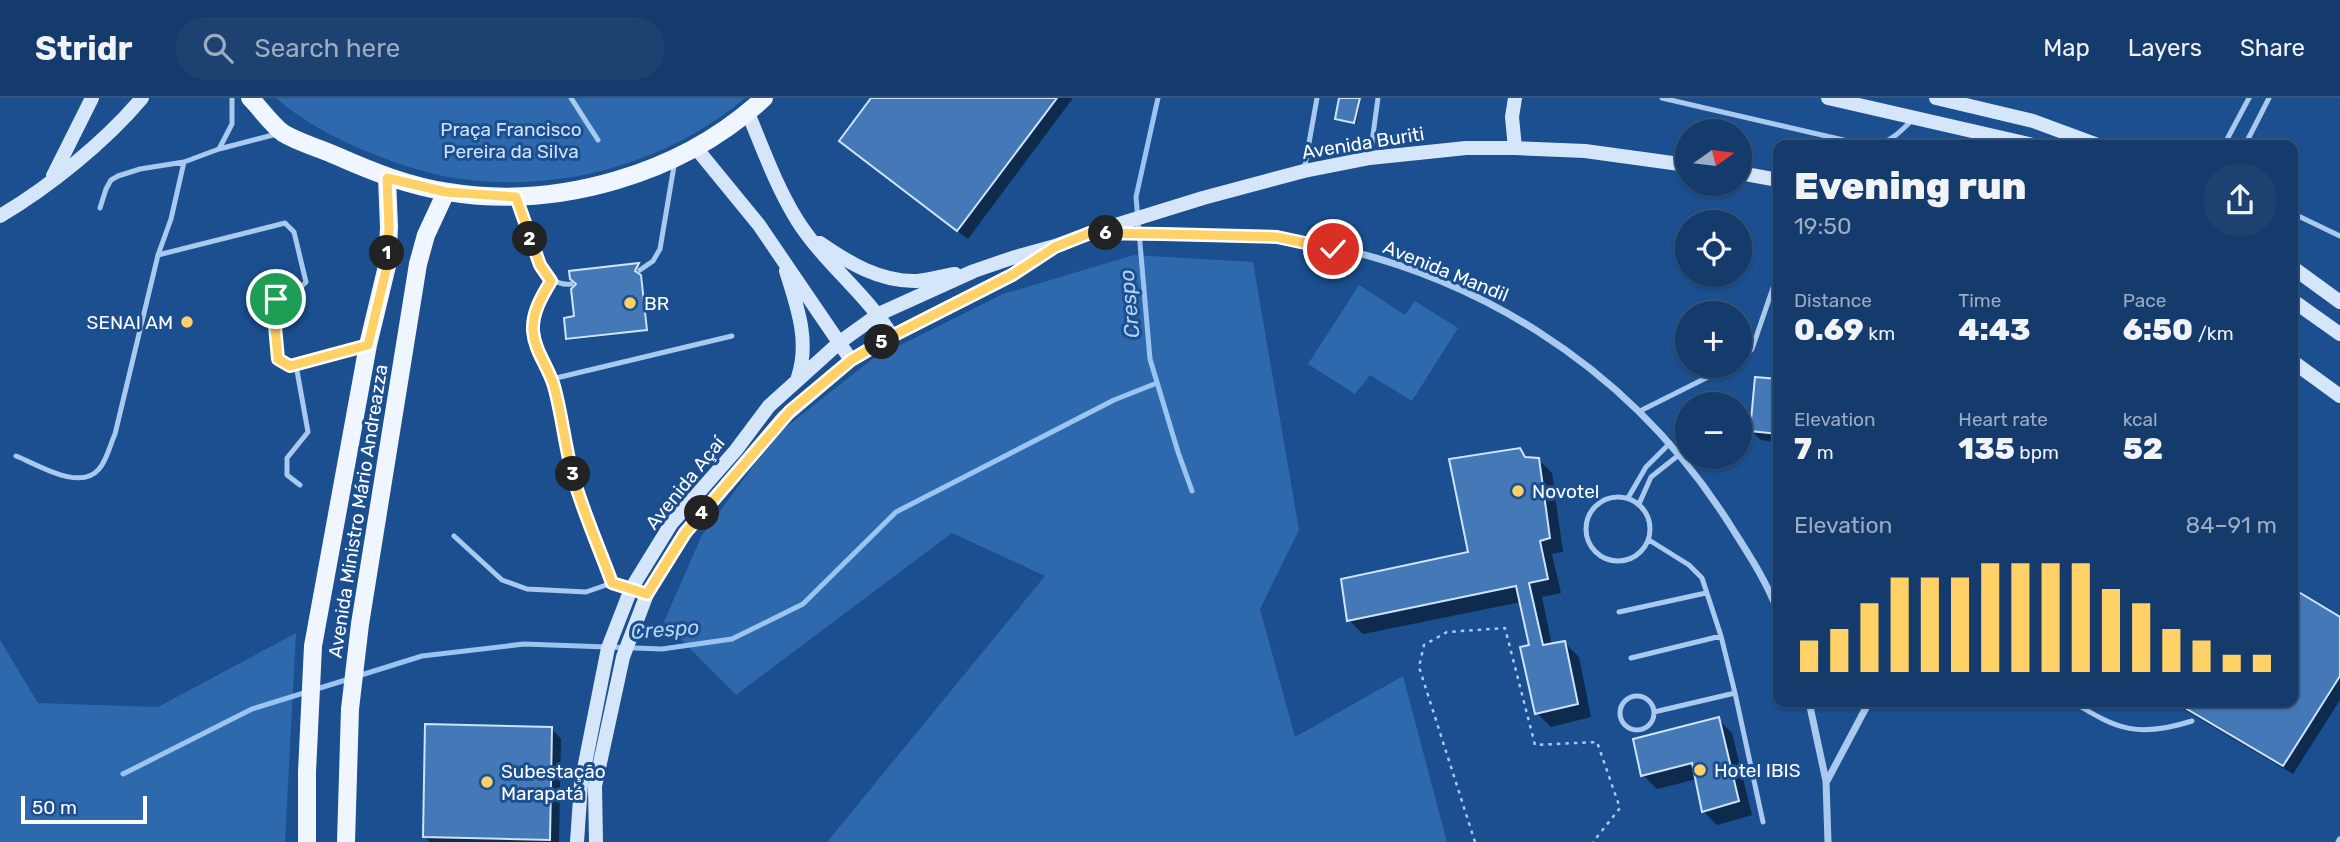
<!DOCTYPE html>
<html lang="en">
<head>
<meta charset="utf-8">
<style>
	:root { --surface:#143b6b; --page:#1d4271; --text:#f1f3f6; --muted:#9dadc1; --line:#33557e; --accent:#ffd166 }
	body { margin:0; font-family:Rubik,sans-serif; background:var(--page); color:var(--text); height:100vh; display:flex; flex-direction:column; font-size:26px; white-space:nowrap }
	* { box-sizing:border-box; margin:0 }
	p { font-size:23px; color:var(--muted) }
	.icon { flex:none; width:38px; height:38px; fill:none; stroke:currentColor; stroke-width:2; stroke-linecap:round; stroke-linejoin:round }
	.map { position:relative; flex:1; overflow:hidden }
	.sheet { position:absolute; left:1773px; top:42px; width:525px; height:567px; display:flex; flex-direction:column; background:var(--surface); border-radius:14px; box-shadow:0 2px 5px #0004,0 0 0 2px var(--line) }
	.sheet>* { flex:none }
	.needle { width:46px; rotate:76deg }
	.tools { position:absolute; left:1675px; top:21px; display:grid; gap:14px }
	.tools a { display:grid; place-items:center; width:77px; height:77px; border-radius:50%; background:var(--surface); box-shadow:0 2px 5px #0004,0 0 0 2px var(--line); font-size:35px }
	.scale { position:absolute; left:21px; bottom:18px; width:126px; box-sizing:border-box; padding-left:7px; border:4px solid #fff; border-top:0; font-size:19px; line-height:24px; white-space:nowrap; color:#fff; -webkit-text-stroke:5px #1b4f8f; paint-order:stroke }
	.pin { position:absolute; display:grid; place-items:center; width:60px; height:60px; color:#fff; margin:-30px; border:4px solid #fff; border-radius:50%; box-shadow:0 2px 7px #0007 }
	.km { position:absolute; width:35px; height:35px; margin:-18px; border-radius:50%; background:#222; color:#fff; font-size:19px; line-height:35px; text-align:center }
	.round { display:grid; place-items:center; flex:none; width:74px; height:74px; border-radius:37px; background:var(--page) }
	.overview { display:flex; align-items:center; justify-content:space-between; height:119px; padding:0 21px }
	h1 { font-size:38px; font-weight:800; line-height:52px }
	.figures { display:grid; grid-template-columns:repeat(3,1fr); gap:10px; height:119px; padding:7px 21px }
	.figures div { display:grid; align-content:center }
	.figures b { font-size:30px; font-weight:800 }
	.figures small { font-size:19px; font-weight:400 }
	.figures p { font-size:19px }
	.chart { height:196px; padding:14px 21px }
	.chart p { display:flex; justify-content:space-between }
	.chart svg { width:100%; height:126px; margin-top:7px; stroke:var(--accent); stroke-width:6 }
	header { display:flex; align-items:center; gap:42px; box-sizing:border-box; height:98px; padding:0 35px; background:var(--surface); border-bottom:2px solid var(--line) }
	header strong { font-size:33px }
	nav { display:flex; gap:38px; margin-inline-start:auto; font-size:24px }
	.search { width:490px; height:63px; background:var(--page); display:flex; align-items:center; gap:18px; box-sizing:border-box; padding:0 24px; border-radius:38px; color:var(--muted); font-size:26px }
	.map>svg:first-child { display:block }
	.green { fill:#2e69ad }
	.shadow { fill:#0007 }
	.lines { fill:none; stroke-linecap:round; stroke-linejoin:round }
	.stream { stroke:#9cc4f0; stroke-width:5 }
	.building { fill:#4478b7; stroke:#cfe3fa; stroke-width:2 }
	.path { stroke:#a9c9ee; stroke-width:2.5; stroke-dasharray:3.5 5; stroke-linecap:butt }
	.lane { stroke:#a9c9ee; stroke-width:5 }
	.street { stroke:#a9c9ee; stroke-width:7 }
	.secondary { stroke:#d6e6fa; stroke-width:14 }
	.primary { stroke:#f0f6ff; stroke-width:18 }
	.route-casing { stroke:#fff; stroke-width:14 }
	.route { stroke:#ffd166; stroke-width:9 }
	.poi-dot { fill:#ffd166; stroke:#1b4f8f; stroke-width:2.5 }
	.labels { text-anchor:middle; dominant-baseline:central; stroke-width:6; stroke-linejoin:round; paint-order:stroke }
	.park-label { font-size:19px; fill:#cfe3fa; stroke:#1b4f8f }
	.street-label { font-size:19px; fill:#fff; stroke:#1b4f8f }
	.poi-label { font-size:19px; fill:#fff; stroke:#1b4f8f; text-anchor:start }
	.water-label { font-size:21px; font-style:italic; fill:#b5d3f5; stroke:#1b4f8f }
</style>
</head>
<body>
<header>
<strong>Stridr</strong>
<div class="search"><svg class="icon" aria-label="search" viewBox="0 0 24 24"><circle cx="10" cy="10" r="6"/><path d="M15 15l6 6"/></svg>Search here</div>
<nav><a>Map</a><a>Layers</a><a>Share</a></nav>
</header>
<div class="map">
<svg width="2340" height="744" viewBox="0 0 2340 744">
	<rect width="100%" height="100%" fill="#1b4f8f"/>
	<!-- green -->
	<path class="green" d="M276 0H745C670 63 568 93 471 82 435 79 401 67 368 54 336 41 302 23 276 0Z
		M1134 157 1253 164 1299 432 1260 511 1295 639 1403 578 1447 744H827L1045 478 952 435 736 597 664 524 701 439 776 337 871 262 1003 196Z
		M1359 187 1405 217 1415 203 1458 230 1412 303 1370 277 1355 296 1308 266Z
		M296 535 285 744H0V542L38 605 158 609Z"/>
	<!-- shadow -->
	<path class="shadow" d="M874 0H1073L968 141 841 43Z
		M1341 0H1361L1356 26 1336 21Z
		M638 166 636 176 642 181 648 233 570 242 568 240 576 220 579 186 571 174Z
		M1778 283V392L1773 387 1776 344 1761 342 1751 333Z
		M1519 352 1528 361H1538L1552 375 1563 454 1552 456 1561 495 1542 499 1552 547 1565 545 1579 559 1591 619 1551 629 1537 615 1531 548 1521 504 1363 536 1349 522 1470 456Z
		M2340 521V602L2293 676 2171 604H2292Z
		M1718 621 1732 635 1752 717 1717 727 1703 713 1697 681 1657 691 1643 677Z
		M552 631 561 641 559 744H430L424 738Z"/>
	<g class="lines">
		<!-- stream -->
		<path class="stream" d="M1158 0 1136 99 1150 261 1178 354 1192 393
			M358 578 422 558 524 546 662 551 732 541 803 506 896 414 1114 302 1157 285
			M123 676 252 611 349 581"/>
	</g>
	<!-- building -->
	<path class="building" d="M871 0H1057L957 133 839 43Z
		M1339 0H1360L1354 25 1335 21Z
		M639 165 635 173 641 177 647 232 566 241 564 220 574 218 571 191 576 186 570 181 569 173Z
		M1755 279 1778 281V336L1750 333Z
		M1520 350 1525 359 1539 360 1550 440 1540 443 1548 481 1529 485 1543 547 1565 543 1578 606 1535 616 1520 549 1529 547 1516 488 1347 523 1341 481 1468 454 1449 361Z
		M2292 490 2340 519V578L2283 668 2175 604H2292Z
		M1719 619 1739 703 1702 714 1692 665 1641 678 1633 641Z
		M425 626 552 629 550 742 423 739Z"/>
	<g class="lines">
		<!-- path -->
		<path class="path" d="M1475 744 1419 569 1424 547 1447 534 1505 530 1535 647 1597 644 1620 710 1593 744"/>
		<!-- lane -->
		<path class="lane" d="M571 0 598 42
			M1662 0 1865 47
			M1871 47C1889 46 1900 34 1912 22
			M2224 47 2249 0
			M2245 47 2269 0
			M219 51 232 26V0
			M1370 59 1378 0
			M1304 73 1317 0
			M517 102C526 128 537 191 571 186
			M100 110 106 91 111 82 118 78 140 71 184 64 219 51 277 36
			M2292 115 2340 138
			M158 157 285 125 294 134 306 184 297 193 276 201 273 206 278 261 290 268 362 249
			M640 172 653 163 660 151 675 62
			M551 183 537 208 533 230 536 252 552 281 572 375 612 485
			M1740 263 1752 251 1778 175
			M296 267 308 334 287 360V377L300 387
			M552 281 732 238
			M1640 313 1730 268
			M16 358C37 366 80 394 99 371 107 362 110 347 115 336L158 157 171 121 184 64
			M1586 431a32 32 0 1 1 64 0a32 32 0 1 1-64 0Z
			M1628 400 1646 369 1670 345
			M1639 406 1651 379 1680 356
			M454 438 502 482 527 491 586 494 612 485 647 496
			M1649 442 1689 467 1702 480 1721 538 1735 595 1654 614
			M1619 514 1706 495
			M1631 560 1721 538
			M1735 595 1763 724
			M1620 615a17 17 0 1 1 34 0a17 17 0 1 1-34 0Z
			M2073 604C2118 632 2139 640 2192 623"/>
		<!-- street -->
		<path class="street" d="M1103 135C1144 136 1185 136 1225 137 1243 138 1261 137 1279 139 1468 166 1631 268 1732 430 1749 457 1767 484 1778 514
			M1809 604 1826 683 1828 744
			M1827 683 1869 604
			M2339 744 2340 742"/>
		<!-- secondary -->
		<path class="secondary" d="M1515 0 1512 19 1515 50
			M1828 0 2033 47
			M1936 0 2033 23 2098 47
			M748 15C763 51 776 88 797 122 824 165 866 195 892 238
			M696 50 759 127 851 262
			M1740 75 1778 82
			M53 78 92 0
			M0 118C49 89 105 44 142 0
			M820 145C849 165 880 184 917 183 929 182 942 178 955 176
			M2292 169 2340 204
			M786 173C797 208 810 243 798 279
			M2292 202 2340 236
			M2292 263 2340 298
			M577 744 581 686 608 550 631 491 671 426 736 352 769 308 840 244 879 216 974 173 1012 160 1055 148 1090 135 1203 100 1304 73 1370 60 1466 50H1515L1585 53 1687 67
			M596 744 595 688 623 559 647 496 685 435 784 319 851 262 892 238 1012 177 1045 155"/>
		<!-- primary -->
		<path class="primary" d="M250 0C261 11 271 26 283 35 299 45 320 50 337 58 373 74 409 88 448 94 558 112 682 76 764 0
			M307 744V674L313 548 368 247 387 168 389 129 387 80
			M346 744 350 611 360 526 418 166 426 137 446 94"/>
	</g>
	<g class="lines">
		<defs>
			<path id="route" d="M276 201 273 206 278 261 290 268 368 247 387 168 389 129 387 80 446 94 516 99 540 167 551 183C542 198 532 214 533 233 535 254 548 268 554 288 562 317 565 348 573 378 583 414 599 449 612 485L647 496 685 435 790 313 851 262 892 238 1012 177 1055 149 1090 135 1163 136 1277 139 1333 151"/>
		</defs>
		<!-- route casing -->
		<use href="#route" class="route-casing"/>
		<!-- route -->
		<use href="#route" class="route"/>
	</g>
	<!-- markers -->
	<g class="poi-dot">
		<circle cx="630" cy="205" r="7"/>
		<circle cx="187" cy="224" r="7"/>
		<circle cx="1518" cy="393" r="7"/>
		<circle cx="1700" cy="672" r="7"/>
		<circle cx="487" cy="684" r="7"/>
	</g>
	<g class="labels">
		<!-- park labels -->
		<g class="park-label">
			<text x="511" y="31">Praça Francisco<tspan x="511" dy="22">Pereira da Silva</tspan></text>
		</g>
		<!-- street labels -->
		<g class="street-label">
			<text transform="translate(1363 45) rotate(-9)">Avenida Buriti</text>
			<text transform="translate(1446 173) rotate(22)">Avenida Mandil</text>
			<text transform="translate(685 385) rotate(-51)">Avenida Açaí</text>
			<text transform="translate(358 413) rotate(-81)">Avenida Ministro Mário Andreazza</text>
		</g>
		<!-- poi labels -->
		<g class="poi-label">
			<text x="644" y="205">BR</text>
			<text x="173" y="224" text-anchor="end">SENAI AM</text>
			<text x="1532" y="393">Novotel</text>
			<text x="1714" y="672">Hotel IBIS</text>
			<text x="501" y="673">Subestação<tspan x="501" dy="22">Marapatá</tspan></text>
		</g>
		<!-- water labels -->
		<g class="water-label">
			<text transform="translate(1129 206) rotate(-95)">Crespo</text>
			<text transform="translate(665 531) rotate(-4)">Crespo</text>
		</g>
	</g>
</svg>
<div class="tools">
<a><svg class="needle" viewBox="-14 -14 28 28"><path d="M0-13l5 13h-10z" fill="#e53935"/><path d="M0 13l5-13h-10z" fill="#9dadc1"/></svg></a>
<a><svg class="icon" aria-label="locate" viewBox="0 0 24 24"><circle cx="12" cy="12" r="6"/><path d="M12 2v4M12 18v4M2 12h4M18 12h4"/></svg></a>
<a>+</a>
<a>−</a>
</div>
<div class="scale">50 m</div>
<div class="pin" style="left:276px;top:201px;background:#1e9e55"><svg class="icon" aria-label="arrive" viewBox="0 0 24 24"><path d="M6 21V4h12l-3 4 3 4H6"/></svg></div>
<div class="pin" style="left:1333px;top:151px;background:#d93025"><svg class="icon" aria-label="check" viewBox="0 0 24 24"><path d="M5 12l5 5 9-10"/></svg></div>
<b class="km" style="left:387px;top:155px">1</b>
<b class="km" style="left:530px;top:141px">2</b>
<b class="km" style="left:573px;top:376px">3</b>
<b class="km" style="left:702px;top:415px">4</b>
<b class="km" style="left:882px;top:244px">5</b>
<b class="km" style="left:1106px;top:135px">6</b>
<section class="sheet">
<div class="overview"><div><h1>Evening run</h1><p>19:50</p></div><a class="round"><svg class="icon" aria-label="share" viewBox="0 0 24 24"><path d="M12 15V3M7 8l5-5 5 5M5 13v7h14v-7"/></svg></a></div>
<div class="figures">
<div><p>Distance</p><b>0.69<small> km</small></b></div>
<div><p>Time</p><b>4:43</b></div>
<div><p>Pace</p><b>6:50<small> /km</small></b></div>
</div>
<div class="figures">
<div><p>Elevation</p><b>7<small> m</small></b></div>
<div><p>Heart rate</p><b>135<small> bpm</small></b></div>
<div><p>kcal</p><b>52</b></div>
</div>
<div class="chart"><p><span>Elevation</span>84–91 m</p>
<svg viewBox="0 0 160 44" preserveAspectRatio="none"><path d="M5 44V33M15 44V29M25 44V20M35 44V11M45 44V11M55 44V11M65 44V6M75 44V6M85 44V6M95 44V6M105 44V15M115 44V20M125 44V29M135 44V33M145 44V38M155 44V38"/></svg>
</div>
</section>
</div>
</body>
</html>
